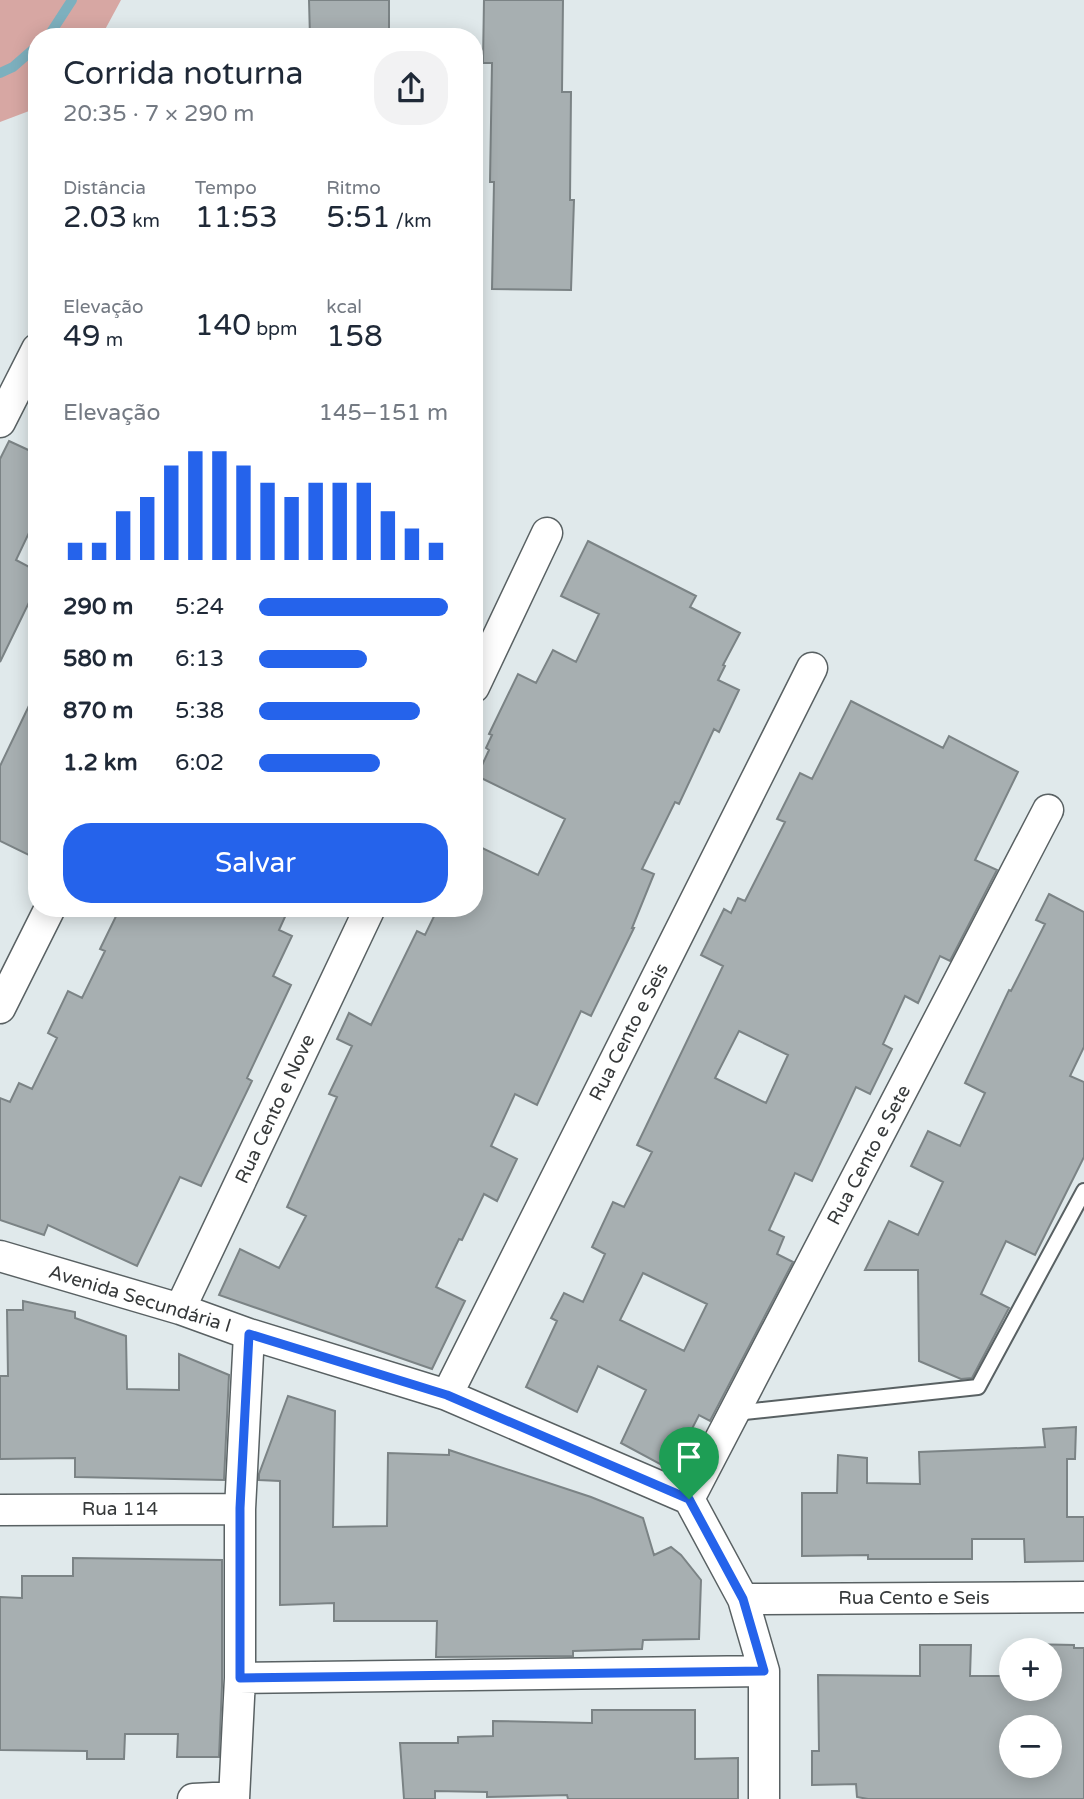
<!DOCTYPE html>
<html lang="pt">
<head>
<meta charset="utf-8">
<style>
	:root { --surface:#fff; --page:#f2f2f3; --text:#1f2937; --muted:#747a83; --accent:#2563eb }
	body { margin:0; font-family:"Varela Round",sans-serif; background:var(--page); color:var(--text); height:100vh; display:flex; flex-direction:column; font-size:26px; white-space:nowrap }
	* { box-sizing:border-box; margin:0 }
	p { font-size:23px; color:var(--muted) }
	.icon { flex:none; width:38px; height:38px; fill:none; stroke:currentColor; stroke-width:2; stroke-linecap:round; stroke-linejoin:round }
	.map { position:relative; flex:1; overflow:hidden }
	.side { position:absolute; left:28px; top:28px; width:455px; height:889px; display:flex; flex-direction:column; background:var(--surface); border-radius:28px; box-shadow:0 4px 18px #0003 }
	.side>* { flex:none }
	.buttons { position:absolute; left:999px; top:1638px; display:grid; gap:14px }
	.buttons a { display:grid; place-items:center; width:63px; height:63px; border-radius:50%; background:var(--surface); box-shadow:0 4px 18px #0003; font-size:35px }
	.pin { position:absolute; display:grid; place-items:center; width:60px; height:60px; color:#fff; margin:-72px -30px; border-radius:50% 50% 50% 0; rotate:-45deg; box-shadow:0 0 7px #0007 }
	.pin .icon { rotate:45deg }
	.round { display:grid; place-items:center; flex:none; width:74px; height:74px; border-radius:28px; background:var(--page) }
	.head { display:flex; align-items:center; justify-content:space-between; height:119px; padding:0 35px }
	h1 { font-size:32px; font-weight:600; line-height:52px }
	.metrics { display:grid; grid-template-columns:repeat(3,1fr); gap:10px; height:119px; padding:7px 35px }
	.metrics div { display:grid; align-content:center }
	.metrics b { font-size:30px; font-weight:600 }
	.metrics small { font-size:19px; font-weight:400 }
	.metrics p { font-size:19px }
	.chart { height:196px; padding:14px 35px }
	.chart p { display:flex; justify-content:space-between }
	.chart svg { width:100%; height:126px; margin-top:7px; stroke:var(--accent); stroke-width:6 }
	.cta { display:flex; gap:14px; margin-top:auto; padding:14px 35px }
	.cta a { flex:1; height:80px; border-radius:28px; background:var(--accent); color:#fff; font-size:28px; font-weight:600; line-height:80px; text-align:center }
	ul { padding:0 35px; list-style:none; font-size:23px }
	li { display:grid; grid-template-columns:112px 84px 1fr; align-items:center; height:52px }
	li i { height:18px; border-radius:9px; background:var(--accent) }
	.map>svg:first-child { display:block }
	.forest { fill:#d7a7a3 }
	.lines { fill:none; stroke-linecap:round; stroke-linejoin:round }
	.stream { stroke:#7db0be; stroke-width:10 }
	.building { fill:#a7afb1; stroke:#7b8385; stroke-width:2; fill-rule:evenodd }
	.service-casing { stroke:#596163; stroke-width:18 }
	.minor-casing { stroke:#596163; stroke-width:33 }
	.service { stroke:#fff; stroke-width:14 }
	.minor { stroke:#fff; stroke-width:30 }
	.route-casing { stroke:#fff; stroke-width:14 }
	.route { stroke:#2563eb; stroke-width:9 }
	.labels { text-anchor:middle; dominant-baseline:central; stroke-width:7; stroke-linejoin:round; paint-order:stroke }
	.street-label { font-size:19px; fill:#36393a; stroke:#fff }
</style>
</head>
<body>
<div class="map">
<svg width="1084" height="1799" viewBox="0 0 1084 1799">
	<rect width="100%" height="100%" fill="#e0e9eb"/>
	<!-- forest -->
	<path class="forest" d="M0 0H121L101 37H37V108L0 122Z"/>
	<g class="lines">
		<!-- stream -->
		<path class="stream" d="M48 37 72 0
			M0 73 13 67 37 46"/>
	</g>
	<!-- building -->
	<path class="building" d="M309 0H389V37H310Z
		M484 0H563L562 92H571L570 200H574L571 290 492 289 494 182H490L492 63H483Z
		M9 441 37 454V516L16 560 37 571V586L0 662V459Z
		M588 541 696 596 690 607 740 633 723 665 725 666 718 680 739 690 719 732 714 729 679 804 675 802 642 869 654 874 632 928H634L591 1016 581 1011 537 1105 515 1094 491 1146 517 1159 497 1201 484 1194 462 1240 459 1239 436 1287 465 1301 432 1369 219 1295 240 1249 279 1268 306 1216 287 1207 337 1097 329 1094 352 1046 337 1039 349 1013 371 1025 417 931 425 935 438 908H474V844L538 875 565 819 477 776 489 750 486 748 492 735 489 734 518 674 536 683 553 650 576 662 599 614 561 596Z
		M37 689V859L0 841V766Z
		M851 701 943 748 949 736 1018 772 975 860 997 870 950 961 940 956 918 1003 905 996 883 1044 892 1049 870 1094 856 1087 812 1181 795 1173 769 1230 784 1237 777 1254 793 1262 710 1421 699 1415 671 1470 621 1443 646 1390 598 1366 577 1412 526 1387 557 1321 551 1318 564 1293 583 1302 605 1254 592 1247 613 1202 624 1207 652 1152 637 1145 723 966 701 955 724 909 731 913 738 898 745 901 785 822 777 819 800 773 812 779ZM739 1031 788 1055 766 1103 715 1078ZM643 1273 707 1304 684 1351 620 1320Z
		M1049 894 1084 912V1047L1070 1076 1084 1082V1157L1035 1255 1006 1241 981 1294 1009 1308 972 1378 961 1379 919 1361 918 1270H865L889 1221 918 1235 943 1182 911 1166 928 1131 960 1146 985 1093 965 1083 1009 990 1011 991 1045 924 1036 920Z
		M120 908H289L279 930 292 936 273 976 291 985 247 1078 252 1081 201 1186 180 1177 137 1266 48 1225 44 1235 0 1220V1098L10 1102 19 1083 32 1089 57 1038 48 1033 68 991 82 998 105 951 100 949Z
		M23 1301 75 1312V1318L126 1336 127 1389 179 1390V1354L229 1375 224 1480 75 1477V1458L0 1459V1376H8L7 1310H23Z
		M288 1396 335 1411 333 1527 387 1526 388 1453 449 1455V1450L591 1497 643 1518 654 1555 671 1547 681 1555 701 1580 699 1639 643 1640 642 1649 573 1651V1656L436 1657 437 1621H334V1603L280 1605V1481L259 1480V1474Z
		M1076 1427 1075 1459H1067V1517H1084V1561L1025 1562 1024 1539H972V1559H868V1555L802 1556V1493H837L838 1455 867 1458V1483L920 1484 919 1452 1045 1447 1043 1429Z
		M73 1558 222 1560V1686L219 1757H177L178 1734H125L124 1759H87V1751L0 1750V1597L22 1598V1576H73Z
		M1025 1644 1074 1645V1648H1084V1799H868L857 1797 856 1784 812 1785V1751H819L818 1675 920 1676V1645H971L970 1676H1012V1689H1050V1650H1025ZM1012 1727H1050V1766H1012Z
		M592 1710H695V1759L738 1758V1799H568L567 1795 487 1797V1792L435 1791V1799H404L400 1743H458V1737L493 1736V1721L592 1723Z"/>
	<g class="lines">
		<defs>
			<path id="service" d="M735 1413 978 1387 1084 1191"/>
			<path id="minor" d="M0 422 37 349
				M474 687 547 533
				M0 1008 50 908
				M0 1256 180 1309 249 1334 447 1395 689 1499 743 1599 764 1671V1799
				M180 1309 370 908
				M447 1395 812 668
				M689 1499 1048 810
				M0 1510 240 1509
				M743 1599 1084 1597
				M240 1678 764 1671
				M193 1799 234 1797
				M234 1799 240 1678V1509L249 1334"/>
		</defs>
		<!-- service casing -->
		<use href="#service" class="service-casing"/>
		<!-- minor casing -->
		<use href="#minor" class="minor-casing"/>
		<!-- service -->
		<use href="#service" class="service"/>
		<!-- minor -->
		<use href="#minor" class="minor"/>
	</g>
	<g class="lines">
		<defs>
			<path id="route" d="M249 1334 447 1395 689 1499 743 1599 764 1671 240 1678V1508Z"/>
		</defs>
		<!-- route casing -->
		<use href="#route" class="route-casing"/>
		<!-- route -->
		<use href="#route" class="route"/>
	</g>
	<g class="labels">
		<!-- street labels -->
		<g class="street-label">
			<text transform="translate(629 1032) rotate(-63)">Rua Cento e Seis</text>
			<text transform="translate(275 1109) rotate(-65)">Rua Cento e Nove</text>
			<text transform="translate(869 1155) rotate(-62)">Rua Cento e Sete</text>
			<text transform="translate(140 1299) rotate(17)">Avenida Secundária I</text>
			<text x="120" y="1509">Rua 114</text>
			<text x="914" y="1598">Rua Cento e Seis</text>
		</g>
	</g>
</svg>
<div class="buttons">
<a>+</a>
<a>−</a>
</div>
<div class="pin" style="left:689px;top:1499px;background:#1e9e55"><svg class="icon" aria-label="arrive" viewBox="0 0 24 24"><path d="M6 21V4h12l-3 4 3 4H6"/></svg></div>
<section class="side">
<div class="head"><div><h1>Corrida noturna</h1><p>20:35 · 7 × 290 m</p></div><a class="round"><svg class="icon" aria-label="share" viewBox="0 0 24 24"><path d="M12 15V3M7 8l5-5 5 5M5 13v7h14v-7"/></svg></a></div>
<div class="metrics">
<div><p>Distância</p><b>2.03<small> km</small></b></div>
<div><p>Tempo</p><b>11:53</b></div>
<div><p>Ritmo</p><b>5:51<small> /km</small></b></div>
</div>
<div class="metrics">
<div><p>Elevação</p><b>49<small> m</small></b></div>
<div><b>140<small> bpm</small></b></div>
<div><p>kcal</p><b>158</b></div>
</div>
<div class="chart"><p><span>Elevação</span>145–151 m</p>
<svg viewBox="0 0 160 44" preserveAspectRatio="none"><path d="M5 44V38M15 44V38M25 44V27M35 44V22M45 44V11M55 44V6M65 44V6M75 44V11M85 44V17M95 44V22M105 44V17M115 44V17M125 44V17M135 44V27M145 44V33M155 44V38"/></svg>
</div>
<ul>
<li><b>290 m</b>5:24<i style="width:100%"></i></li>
<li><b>580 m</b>6:13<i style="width:57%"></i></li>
<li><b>870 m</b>5:38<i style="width:85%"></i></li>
<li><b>1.2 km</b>6:02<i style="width:64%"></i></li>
</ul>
<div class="cta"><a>Salvar</a></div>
</section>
</div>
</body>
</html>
